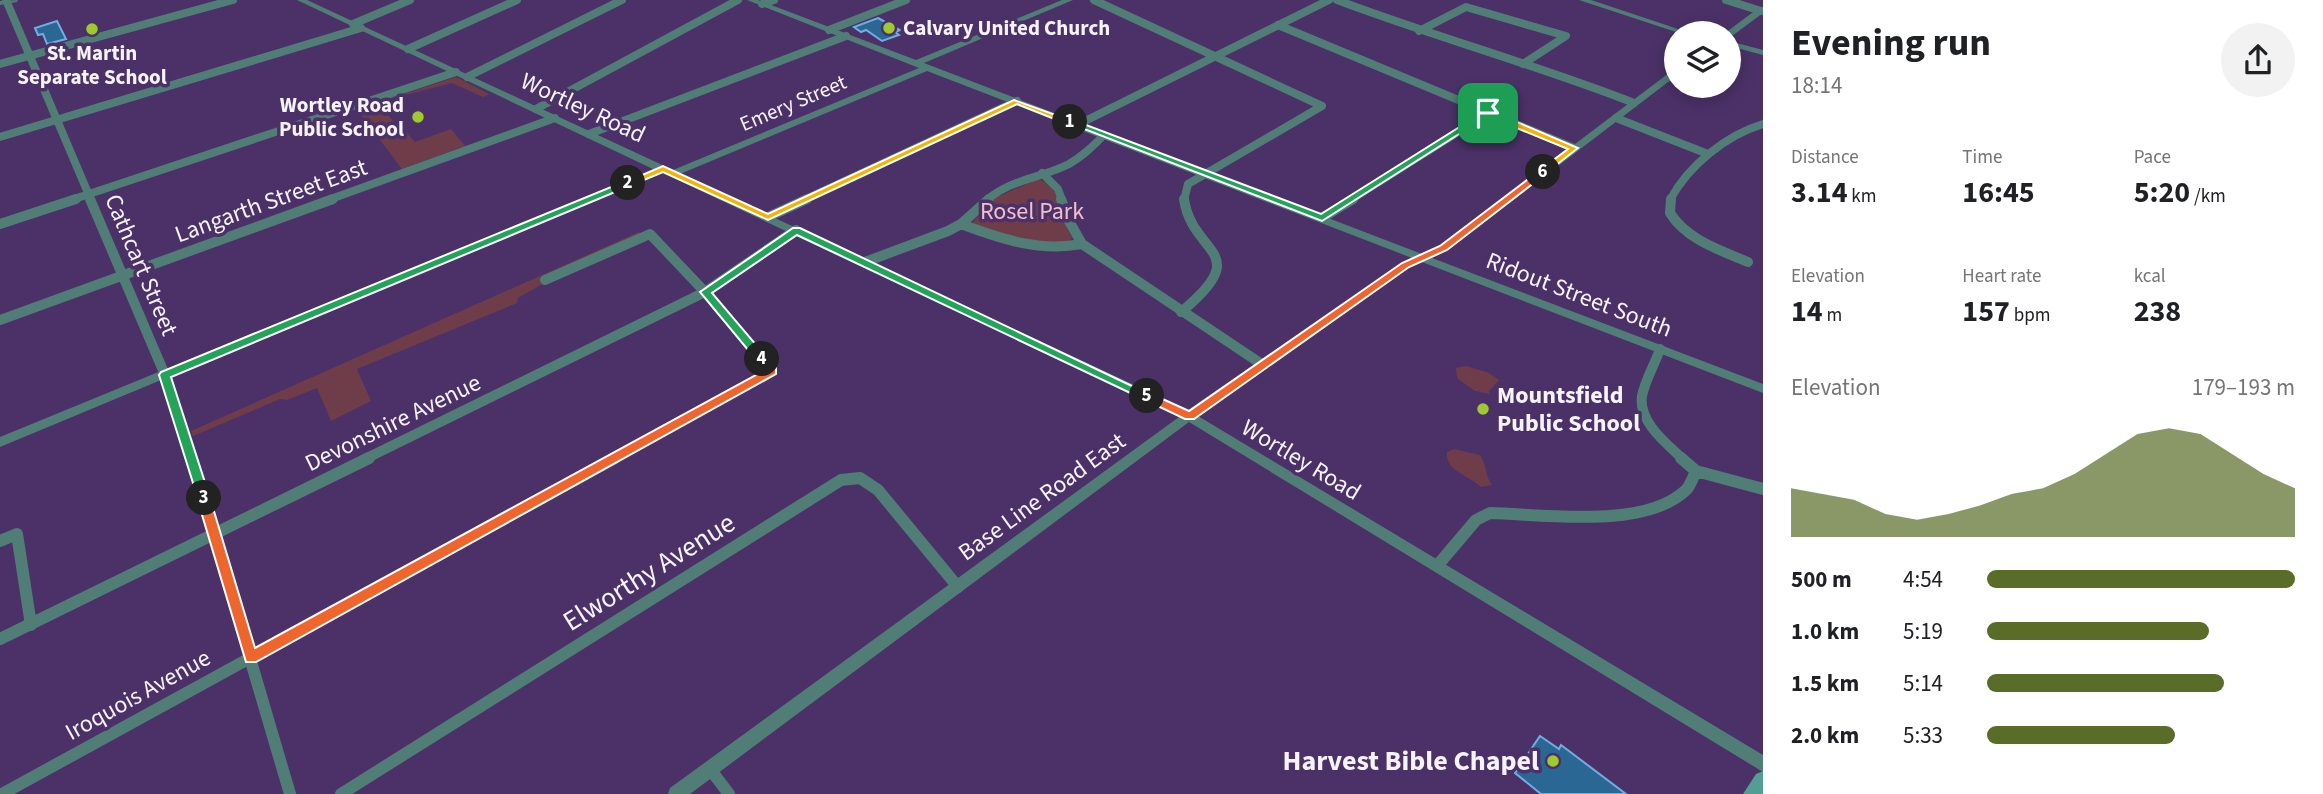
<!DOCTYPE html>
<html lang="en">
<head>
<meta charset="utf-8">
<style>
	:root { --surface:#fff; --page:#f2f2f2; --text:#202124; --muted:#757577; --accent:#596d28 }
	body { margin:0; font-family:"Source Sans 3",sans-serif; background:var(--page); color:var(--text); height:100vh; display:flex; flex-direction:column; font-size:26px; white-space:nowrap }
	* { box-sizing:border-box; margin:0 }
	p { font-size:23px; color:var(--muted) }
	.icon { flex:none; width:38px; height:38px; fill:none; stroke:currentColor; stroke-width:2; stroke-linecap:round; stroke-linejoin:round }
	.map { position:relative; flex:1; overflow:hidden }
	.panel { display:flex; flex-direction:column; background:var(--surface); width:560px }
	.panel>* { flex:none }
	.buttons { position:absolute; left:1664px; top:21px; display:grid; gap:14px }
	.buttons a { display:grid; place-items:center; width:77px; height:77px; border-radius:50%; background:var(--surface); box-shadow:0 4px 18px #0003; font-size:35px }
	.pin { position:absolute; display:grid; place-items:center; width:60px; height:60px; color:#fff; margin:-30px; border-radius:14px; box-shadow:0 4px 10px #0006 }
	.km { position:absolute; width:35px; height:35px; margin:-18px; border-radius:50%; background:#222; color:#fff; font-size:19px; line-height:35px; text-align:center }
	.round { display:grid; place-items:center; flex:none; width:74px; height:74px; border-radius:37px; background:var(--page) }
	.headline { display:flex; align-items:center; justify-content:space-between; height:119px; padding:0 28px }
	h1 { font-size:38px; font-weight:700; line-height:52px }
	.figures { display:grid; grid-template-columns:repeat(3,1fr); gap:10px; height:119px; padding:7px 28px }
	.figures div { display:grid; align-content:center }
	.figures b { font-size:30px; font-weight:700 }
	.figures small { font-size:19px; font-weight:400 }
	.figures p { font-size:19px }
	.chart { height:196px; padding:14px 28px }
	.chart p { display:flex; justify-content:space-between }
	.chart svg { width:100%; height:126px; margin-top:7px; fill:var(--accent); opacity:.7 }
	ul { padding:0 28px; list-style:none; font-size:23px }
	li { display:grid; grid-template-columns:112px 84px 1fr; align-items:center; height:52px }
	li i { height:18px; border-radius:9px; background:var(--accent) }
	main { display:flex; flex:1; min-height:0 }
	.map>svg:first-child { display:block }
	.green { fill:#6f3d4a }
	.building { fill:#2b6794; stroke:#71aedf; stroke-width:2 }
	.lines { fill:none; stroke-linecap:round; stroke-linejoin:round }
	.minor-far2 { stroke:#507d76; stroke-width:8 }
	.minor-far1 { stroke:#507d76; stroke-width:10 }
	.minor { stroke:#507d76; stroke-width:12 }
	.tertiary { fill:#507d76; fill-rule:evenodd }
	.secondary { fill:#539e94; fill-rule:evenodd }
	.split-1 { fill:#22a559; stroke:#fff; stroke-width:2 }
	.split-2 { fill:#f5b400; stroke:#fff; stroke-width:2 }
	.split-3 { fill:#22a559; stroke:#fff; stroke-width:2 }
	.split-4 { fill:#f0652b; stroke:#fff; stroke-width:2 }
	.split-5 { fill:#22a559; stroke:#fff; stroke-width:2 }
	.split-6 { fill:#f0652b; stroke:#fff; stroke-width:2 }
	.split-7 { fill:#f5b400; stroke:#fff; stroke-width:2 }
	.poi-dot { fill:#9fca2c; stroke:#4b3168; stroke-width:2.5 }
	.labels { text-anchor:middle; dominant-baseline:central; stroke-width:7; stroke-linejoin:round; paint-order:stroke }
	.far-poi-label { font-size:21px; font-weight:bold; fill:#f6f3fa; stroke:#4b3168; text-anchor:start }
	.far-street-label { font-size:21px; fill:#f6f3fa; stroke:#4b3168 }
	.street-label { font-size:24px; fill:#f6f3fa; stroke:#4b3168 }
	.park-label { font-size:24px; fill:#f1c0cb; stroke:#4b3168 }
	.poi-label { font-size:24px; font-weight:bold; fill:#f6f3fa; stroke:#4b3168; text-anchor:start }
	.near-street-label { font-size:28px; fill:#f6f3fa; stroke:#4b3168 }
	.near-poi-label { font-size:28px; font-weight:bold; fill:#f6f3fa; stroke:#4b3168; text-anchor:end }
</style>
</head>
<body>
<main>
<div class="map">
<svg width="1763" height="794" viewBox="0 0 1763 794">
	<rect width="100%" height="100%" fill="#4b3168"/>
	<!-- green -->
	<path class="green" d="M456 77 489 94 483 97 452 83 386 100Z
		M376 105 384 116 388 115 394 122H397L415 142 451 129 465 146 402 169 358 111Z
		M1038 179C1063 185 1060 219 1072 237L1069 243C1039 245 998 237 972 223L995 198Z
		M639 232 645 239 546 282 518 298 517 303 357 369 371 401 331 421 317 388 287 400 280 399 193 436 191 431Z
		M1466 366 1489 373 1499 380 1489 391 1490 394 1475 391 1457 378 1456 368Z
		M1454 449 1480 455C1487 465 1485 476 1492 485L1481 487C1469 475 1445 471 1447 452Z"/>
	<!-- building -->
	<path class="building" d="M878 18 900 30 895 32 899 35 882 41 866 30 861 32 854 27Z
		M57 21 66 39 47 44 43 34 38 35 35 28Z
		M1540 736 1559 749 1561 745 1626 794H1541L1515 773Z"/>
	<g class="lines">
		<!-- minor-far2 -->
		<path class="minor-far2" d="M6 0 91 200
			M1094 0 1322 106 1188 184 1184 200
			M1337 0C1435 37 1537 65 1634 103
			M1726 0 1761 11
			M762 4 774 0
			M353 24 410 0
			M1278 25 1574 148
			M829 30 906 0
			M1419 31 1466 7 1566 36 1523 64
			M408 49 517 0
			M0 64 233 0
			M467 77 622 0
			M536 109 738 0
			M1616 118 1708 154
			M1077 125 1329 0
			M589 134 846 36
			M0 137 361 28
			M1042 173 1058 189 1062 200
			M71 200 456 72
			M328 200 555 118
			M804 200 1017 101
			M987 200C1011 179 1042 178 1069 164 1083 156 1093 146 1104 135
			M1350 200 1488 113
			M1670 200C1688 166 1726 135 1763 124"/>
		<!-- minor-far1 -->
		<path class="minor-far1" d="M90 199 165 375 191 459
			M1061 199 1069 221 1082 244 1263 365
			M1671 199 1670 213C1687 240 1720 250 1748 262
			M768 217 807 199
			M1322 218 1353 199
			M0 224 76 199
			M961 224C1001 239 1039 252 1082 244
			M865 262 948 231 961 224 989 199
			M545 280 650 234 705 292 772 371 611 459
			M1181 312C1256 250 1192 256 1184 199
			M0 320 333 199
			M1660 349C1655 364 1645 380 1642 396 1638 422 1667 444 1683 459
			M365 459 705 292 796 230"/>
		<!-- minor -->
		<path class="minor" d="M191 458 290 794
			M1681 458 1696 471
			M1696 471 1763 489
			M0 541 17 534 31 625
			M1437 566 1476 520 1490 513C1543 514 1644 530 1686 490 1691 485 1693 477 1696 471
			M0 639 369 458
			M710 769 729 794
			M2 794 615 458
			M341 794 841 480 860 478 878 490 958 587"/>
		<!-- tertiary -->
		<path class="tertiary" d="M18 0 17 2 0 5V1Z
			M297 0H307L673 170 919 68 747 0H758L916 60 1062 0H1073L924 63 1422 254 1440 246 1673 70H1676V76L1448 250 1432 258 1763 384V393L1422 262 1410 267 1198 416 1763 755V772L1189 422 690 794H668L670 788 1179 417 661 172 0 447V437L653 169ZM927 71 1412 258 1402 263 1188 410 680 174Z
			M1579 0H1591L1690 33H1679Z
			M1760 7H1763V13L1732 36H1729V33H1725Z
			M1729 41 1763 50V55L1729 46Z"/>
		<!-- secondary -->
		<path class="secondary" d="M1763 771V794H1743L1756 774Z"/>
	</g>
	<!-- split-1 -->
	<path class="split-1" d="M1485 111 1492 113 1322 221 1066 122 1073 120 1321 214Z"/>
	<!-- split-2 -->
	<path class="split-2" d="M1014 100 1075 122 1067 124 1017 104 768 220 663 172 632 185 624 183 663 166 768 214Z"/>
	<!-- split-3 -->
	<path class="split-3" d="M628 180 633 183 632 185 171 377 210 498 204 503 199 502 159 375 161 372Z"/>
	<!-- split-4 -->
	<path class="split-4" d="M762 355 776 368V374L256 662H246L197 498 199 495 204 493 210 498 255 648 765 370 757 359Z"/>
	<!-- split-5 -->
	<path class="split-5" d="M793 228H800L1153 396 1151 399H1143L797 235 712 293 768 359 766 362H758L700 292Z"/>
	<!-- split-6 -->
	<path class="split-6" d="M1540 170 1548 172 1447 250 1409 267 1194 419H1185L1143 399 1141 396 1147 392 1189 411 1402 263 1440 246Z"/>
	<!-- split-7 -->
	<path class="split-7" d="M1485 111H1491L1578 148 1546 173H1540V170L1568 149 1485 115Z"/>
	<!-- markers -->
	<g class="poi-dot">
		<circle cx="889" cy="28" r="7"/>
		<circle cx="92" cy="29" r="7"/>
		<circle cx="418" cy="117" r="7"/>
		<circle cx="1483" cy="409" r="7"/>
		<circle cx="1553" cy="761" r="7"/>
	</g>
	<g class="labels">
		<!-- far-poi labels -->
		<g class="far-poi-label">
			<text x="903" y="28">Calvary United Church</text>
			<text x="92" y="53" text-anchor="middle">St. Martin<tspan x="92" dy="24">Separate School</tspan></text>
			<text x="404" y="105" text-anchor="end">Wortley Road<tspan x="404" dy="24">Public School</tspan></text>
		</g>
		<!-- far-street labels -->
		<g class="far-street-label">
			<text transform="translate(793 103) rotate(-23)">Emery Street</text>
		</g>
		<!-- street labels -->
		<g class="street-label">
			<text transform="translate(583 108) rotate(25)">Wortley Road</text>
			<text transform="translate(271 201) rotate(-20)">Langarth Street East</text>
			<text transform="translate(141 265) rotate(67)">Cathcart Street</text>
			<text transform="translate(1579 295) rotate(21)">Ridout Street South</text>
			<text transform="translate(393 423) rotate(-26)">Devonshire Avenue</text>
			<text transform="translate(1301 460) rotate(31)">Wortley Road</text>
			<text transform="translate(1042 497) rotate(-36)">Base Line Road East</text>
			<text transform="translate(138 695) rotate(-29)">Iroquois Avenue</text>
		</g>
		<!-- park labels -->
		<g class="park-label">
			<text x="1032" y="211">Rosel Park</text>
		</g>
		<!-- poi labels -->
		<g class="poi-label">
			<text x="1497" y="395">Mountsfield<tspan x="1497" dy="28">Public School</tspan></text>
		</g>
		<!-- near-street labels -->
		<g class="near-street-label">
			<text transform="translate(649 572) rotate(-32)">Elworthy Avenue</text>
		</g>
		<!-- near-poi labels -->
		<g class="near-poi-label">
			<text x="1539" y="761">Harvest Bible Chapel</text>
		</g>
	</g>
</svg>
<div class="buttons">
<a><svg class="icon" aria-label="layers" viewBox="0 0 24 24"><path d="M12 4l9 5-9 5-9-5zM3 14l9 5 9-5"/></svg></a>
</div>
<div class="pin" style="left:1488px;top:113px;background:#1e9e55"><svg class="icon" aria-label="arrive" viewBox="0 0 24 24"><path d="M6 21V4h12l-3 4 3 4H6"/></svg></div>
<b class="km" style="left:1070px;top:122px">1</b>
<b class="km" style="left:628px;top:183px">2</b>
<b class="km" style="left:204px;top:498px">3</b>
<b class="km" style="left:762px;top:359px">4</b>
<b class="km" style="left:1147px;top:396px">5</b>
<b class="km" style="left:1543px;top:172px">6</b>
</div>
<section class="panel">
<div class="headline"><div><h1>Evening run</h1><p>18:14</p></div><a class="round"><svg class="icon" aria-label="share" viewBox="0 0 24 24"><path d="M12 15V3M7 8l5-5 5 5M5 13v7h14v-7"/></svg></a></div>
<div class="figures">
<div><p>Distance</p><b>3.14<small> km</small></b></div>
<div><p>Time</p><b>16:45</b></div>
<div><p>Pace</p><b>5:20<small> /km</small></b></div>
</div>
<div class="figures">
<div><p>Elevation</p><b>14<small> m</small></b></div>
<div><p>Heart rate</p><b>157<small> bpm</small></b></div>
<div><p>kcal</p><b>238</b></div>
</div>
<div class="chart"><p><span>Elevation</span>179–193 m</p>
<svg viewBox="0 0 160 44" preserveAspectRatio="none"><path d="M0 44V27L10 29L20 31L30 36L40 38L50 36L60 33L70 29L80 27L90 22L100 15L110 8L120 6L130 8L140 15L150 22L160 27V44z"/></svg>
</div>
<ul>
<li><b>500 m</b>4:54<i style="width:100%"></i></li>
<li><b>1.0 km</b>5:19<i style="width:72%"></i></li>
<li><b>1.5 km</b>5:14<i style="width:77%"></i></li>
<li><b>2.0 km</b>5:33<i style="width:61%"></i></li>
</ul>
</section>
</main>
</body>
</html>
